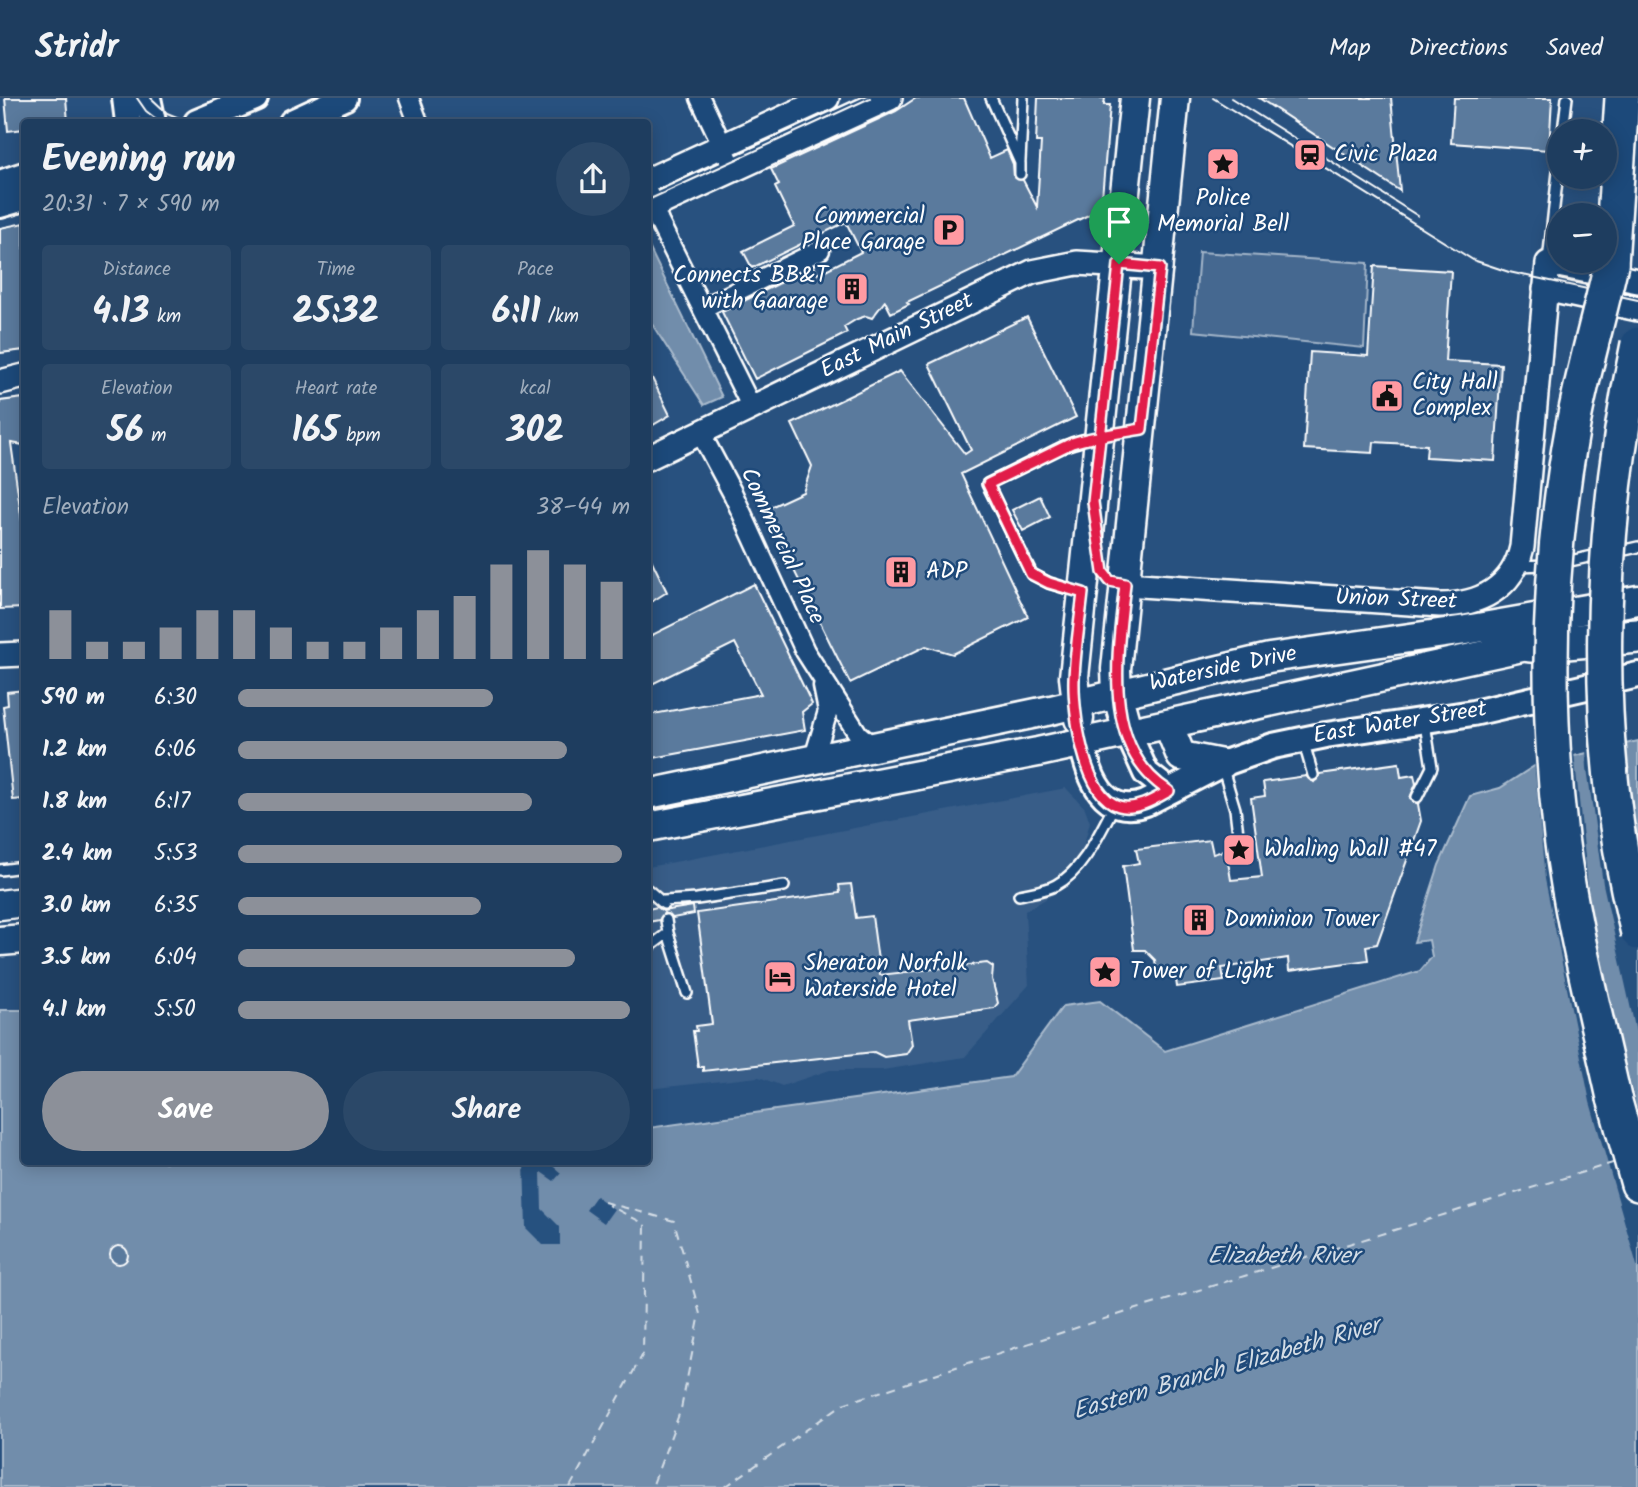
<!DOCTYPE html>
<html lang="en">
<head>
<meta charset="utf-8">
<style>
	:root { --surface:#1e3d5f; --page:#2b4868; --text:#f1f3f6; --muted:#a1aebd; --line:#3c5674; --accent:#8c9099 }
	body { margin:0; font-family:Kalam,sans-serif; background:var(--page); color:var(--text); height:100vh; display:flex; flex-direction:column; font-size:26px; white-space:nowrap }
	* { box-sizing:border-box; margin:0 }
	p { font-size:23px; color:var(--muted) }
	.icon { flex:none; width:38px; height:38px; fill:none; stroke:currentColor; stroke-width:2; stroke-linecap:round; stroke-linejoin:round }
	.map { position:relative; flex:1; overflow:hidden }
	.sheet { position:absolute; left:21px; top:21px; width:630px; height:1046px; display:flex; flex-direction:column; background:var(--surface); border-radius:7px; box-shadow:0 4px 18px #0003,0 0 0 2px var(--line) }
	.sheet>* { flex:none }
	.fabs { position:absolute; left:1547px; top:21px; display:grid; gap:14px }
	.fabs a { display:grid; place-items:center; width:70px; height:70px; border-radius:50%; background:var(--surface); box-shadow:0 4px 18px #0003,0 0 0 2px var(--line); font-size:35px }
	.pin { position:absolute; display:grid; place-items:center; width:60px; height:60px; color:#fff; margin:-72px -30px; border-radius:50% 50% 50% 0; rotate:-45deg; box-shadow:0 0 7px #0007 }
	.pin .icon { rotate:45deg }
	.round { display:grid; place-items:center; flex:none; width:74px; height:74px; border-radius:37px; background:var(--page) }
	.headline { display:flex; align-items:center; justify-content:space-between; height:119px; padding:0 21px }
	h1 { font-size:38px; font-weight:800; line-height:52px }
	.stats { display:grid; grid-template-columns:repeat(3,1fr); gap:10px; height:119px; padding:7px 21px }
	.stats div { display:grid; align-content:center; border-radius:7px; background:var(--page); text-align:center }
	.stats b { font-size:35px; font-weight:800 }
	.stats small { font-size:19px; font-weight:400 }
	.stats p { font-size:19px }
	.chart { height:196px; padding:14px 21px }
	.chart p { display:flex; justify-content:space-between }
	.chart svg { width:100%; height:126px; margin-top:7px; stroke:var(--accent); stroke-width:6 }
	.button { display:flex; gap:14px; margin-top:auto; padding:14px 21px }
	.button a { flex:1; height:80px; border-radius:42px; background:var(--accent); color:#fff; font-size:28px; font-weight:800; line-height:80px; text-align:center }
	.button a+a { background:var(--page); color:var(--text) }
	ul { padding:0 21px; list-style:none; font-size:23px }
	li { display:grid; grid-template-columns:112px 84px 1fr; align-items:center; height:52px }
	li i { height:18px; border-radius:9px; background:var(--accent) }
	header { display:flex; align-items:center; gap:42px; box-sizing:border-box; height:98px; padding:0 35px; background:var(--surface); border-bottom:2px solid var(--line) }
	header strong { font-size:33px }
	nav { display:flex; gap:38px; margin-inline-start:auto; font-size:24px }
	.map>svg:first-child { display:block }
	.built { fill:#375d88 }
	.green { fill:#446890; stroke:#a2b4c8; stroke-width:2 }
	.water { fill:#718dab; stroke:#aabbcd; stroke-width:2 }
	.pier { fill:#28517f }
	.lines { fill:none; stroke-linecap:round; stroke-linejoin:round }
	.ferry { stroke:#d4dde6; stroke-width:2; stroke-dasharray:9 7; stroke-linecap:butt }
	.building { fill:#5a7a9d; stroke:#fff; stroke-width:2 }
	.service-casing { stroke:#fff; stroke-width:14 }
	.minor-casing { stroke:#fff; stroke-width:23 }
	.tertiary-casing { stroke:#fff; stroke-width:28 }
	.secondary-casing { stroke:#fff; stroke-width:30 }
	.primary-casing { stroke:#fff; stroke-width:33 }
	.motorway-casing { stroke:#fff; stroke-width:38 }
	.service { stroke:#1f4a7a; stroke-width:9 }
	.minor { stroke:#1f4a7a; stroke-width:18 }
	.tertiary { stroke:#1f4a7a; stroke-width:23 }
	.secondary { stroke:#1f4a7a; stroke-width:24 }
	.primary { stroke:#1f4a7a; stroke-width:28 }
	.motorway { stroke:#1f4a7a; stroke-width:33 }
	.tram { stroke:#fff; stroke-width:2 }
	.motorway-bridge-casing { stroke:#fff; stroke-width:38; stroke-linecap:butt }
	.motorway-bridge { stroke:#1f4a7a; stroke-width:33 }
	.route-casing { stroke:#fff; stroke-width:14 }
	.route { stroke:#e11d48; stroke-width:9 }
	.labels { text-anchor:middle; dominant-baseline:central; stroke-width:5; stroke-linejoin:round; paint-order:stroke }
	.poi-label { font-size:23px; fill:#fff; stroke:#1f4a7a; text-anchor:start }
	.street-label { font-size:23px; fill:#fff; stroke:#1f4a7a }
	.water-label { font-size:24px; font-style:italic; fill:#d4dde6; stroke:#1f4a7a }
</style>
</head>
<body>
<header>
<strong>Stridr</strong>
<nav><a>Map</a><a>Directions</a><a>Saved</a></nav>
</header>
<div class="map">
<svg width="1638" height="1389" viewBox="0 0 1638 1389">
	<rect width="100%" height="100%" fill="#28517f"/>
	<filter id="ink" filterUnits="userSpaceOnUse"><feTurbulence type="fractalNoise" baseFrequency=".0143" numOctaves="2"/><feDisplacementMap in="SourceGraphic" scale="14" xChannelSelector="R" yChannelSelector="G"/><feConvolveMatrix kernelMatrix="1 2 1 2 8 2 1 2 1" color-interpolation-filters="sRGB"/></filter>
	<g filter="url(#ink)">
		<!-- built -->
		<path class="built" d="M1066 690 1085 710 1090 724 1082 754 1056 795 1025 813 1029 887 965 959 883 972H830L782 988 759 979 648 991V769Z"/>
		<!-- green -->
		<path class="green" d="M1199 154 1368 165 1364 250 1193 233Z"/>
		<!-- water -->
		<path class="water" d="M648 147 722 299 704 307 648 220Z
			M1638 643V1389H0V912H24V1064H648V1030L1011 979 1063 908 1100 903 1165 953 1420 873 1432 859 1429 842 1414 844 1439 767 1470 698 1500 690 1536 667Z"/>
		<!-- pier -->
		<path class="pier" d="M1617 644 1638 796V943L1603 786 1587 670 1586 651Z
			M1574 654 1589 797 1603 873 1638 1016V1171L1590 1004 1545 781 1534 663Z
			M548 1064 561 1075 554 1083 541 1074 542 1111 560 1129V1147H543L526 1130 524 1064Z
			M596 1098 614 1111 604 1125 586 1112Z"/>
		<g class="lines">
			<!-- ferry -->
			<path class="ferry" d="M604 1104 674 1123 700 1216 681 1311 652 1389
				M570 1389 643 1256 645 1126 608 1107
				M725 1389 843 1306 1088 1226 1616 1064"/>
		</g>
		<!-- building -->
		<path class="building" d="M5 0H66L68 24H24V31L8 33Z
			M916 0H964L990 60 1007 52 1013 66 1014 79 1023 82 1037 109 1041 44H1036L1038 0H1105L1104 7H1110L1101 111 907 204 909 206 891 215 885 203 872 220 866 218 857 221 844 229 847 235 755 281 722 214 814 168 818 176 861 154 846 124 752 170 743 153 794 128 775 89 779 87 771 71 896 13Z
			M1259 0H1391L1400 93Z
			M1454 0H1552L1549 52 1451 45Z
			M24 125V252L0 255V130Z
			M1374 168 1451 173 1445 263 1501 266 1495 363 1426 359 1427 347 1374 344 1373 355 1304 351 1310 254 1368 258Z
			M1027 219 1076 319 961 376 1028 519 953 556 926 548 850 585 764 412 803 394 812 368 792 326 900 273 965 356 971 352 929 266Z
			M648 272 670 317 648 330Z
			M24 300V347L11 345 24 438V510L0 511V303Z
			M1040 398 1050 419 1023 433 1012 412Z
			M648 455 667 494 648 506Z
			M754 486 812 606 802 614 805 632 648 661V617L761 596 735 545 648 588V539Z
			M24 592V701L13 702 3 608 8 607 7 594Z
			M1399 665 1401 679 1414 677 1416 686 1410 700 1418 706 1421 723 1377 846 1366 848 1368 862 1289 873 1288 860 1222 870 1224 883 1177 889 1175 874 1157 876 1155 862 1145 852H1134L1123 768 1139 765 1136 751 1210 742 1213 756 1226 752 1231 782 1262 779 1251 700 1265 698 1263 684 1306 678 1314 684 1320 676Z
			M851 786 856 820 872 818 880 877 987 865 993 869 992 881 998 905 994 910 908 922 912 947 906 956 884 959 874 954 703 973V969H698L693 933H697L696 928 712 926 697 815 840 795 839 787Z
			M693 808 694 816 673 820 664 815 659 822 648 824V811L657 809 663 813Z
			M110 1157a9 9 0 1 1 18 0a9 9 0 1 1-18 0Z"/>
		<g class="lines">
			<defs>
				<path id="service" d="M991 0 1020 65V76
					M1563 33 1567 0
					M1020 63 1023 0
					M1548 163 1559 65
					M1616 454 1638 449
					M1561 465 1602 456
					M1517 468 1547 467
					M1079 494 1049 485 1032 476 987 386 1064 348 1095 339
					M1303 642 1313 677
					M1222 668 1235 711 1239 744
					M1417 699 1432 669 1425 626
					M0 772 24 769
					M648 792 664 806
					M1019 797C1032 794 1045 793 1056 787 1083 773 1100 734 1114 708
					M664 803 697 801 784 788
					M668 835 687 895
					M648 850 668 835 666 822"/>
				<path id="minor" d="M409 0 418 24
					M700 0 734 72
					M648 95 659 124 752 310
					M703 210 820 152
					M700 334 733 396 805 553 858 636 874 650
					M813 663 828 613 823 588"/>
				<path id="tertiary" d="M648 82 827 0
					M648 111 890 0
					M1545 191 1638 211
					M0 284 24 278
					M648 360 1032 174 1077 165 1160 170
					M1125 486 1440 507C1480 507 1513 490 1522 449L1548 165 1638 183
					M0 557 24 556"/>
				<path id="secondary" d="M125 0 128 24
					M148 0 153 24
					M197 24 255 0
					M292 24 344 0
					M0 85 24 77
					M0 107 24 100
					M1128 635 1146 675 1169 693
					M1082 645C1089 679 1103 720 1146 705L1222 666 1273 648 1326 637 1473 615 1638 577"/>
				<path id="primary" d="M1079 621 1074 579 1135 0
					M1168 626 1181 658 1222 666
					M1128 635 1117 595 1116 571 1175 0
					M648 696 1051 612 1269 560 1466 532 1638 502
					M648 729 1038 654 1550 543
					M0 807 24 804
					M0 843 24 841"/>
				<path id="motorway" d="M1611 166 1622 0
					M1530 547 1638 538
					M1614 1000 1638 1086"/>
			</defs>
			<!-- service casing -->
			<use href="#service" class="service-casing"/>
			<!-- minor casing -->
			<use href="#minor" class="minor-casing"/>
			<!-- tertiary casing -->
			<use href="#tertiary" class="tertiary-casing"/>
			<!-- secondary casing -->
			<use href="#secondary" class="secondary-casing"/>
			<!-- primary casing -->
			<use href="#primary" class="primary-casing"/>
			<!-- motorway casing -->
			<use href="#motorway" class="motorway-casing"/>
			<!-- service -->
			<use href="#service" class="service"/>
			<!-- minor -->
			<use href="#minor" class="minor"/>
			<!-- tertiary -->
			<use href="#tertiary" class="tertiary"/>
			<!-- secondary -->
			<use href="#secondary" class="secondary"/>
			<!-- primary -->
			<use href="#primary" class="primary"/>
			<!-- motorway -->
			<use href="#motorway" class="motorway"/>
			<!-- tram -->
			<path class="tram" d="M137 0 146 13 160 24
				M151 0 167 15 189 24
				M1213 0 1473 162 1509 174 1638 202
				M1231 0 1418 118
				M648 102 870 0"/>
			<defs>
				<path id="motorway-bridge" d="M1611 166C1599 220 1583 273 1573 327 1548 462 1545 603 1561 739 1572 827 1595 914 1614 1000
					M1638 246C1597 437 1590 644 1638 835"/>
			</defs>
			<!-- motorway-bridge casing -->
			<use href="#motorway-bridge" class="motorway-bridge-casing"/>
			<!-- motorway-bridge -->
			<use href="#motorway-bridge" class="motorway-bridge"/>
		</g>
	</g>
	<g class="lines" filter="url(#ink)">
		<defs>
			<path id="route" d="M1119 166 1093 404 1103 474 1110 483 1125 486C1118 553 1100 650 1169 693 1155 701 1136 713 1119 708 1083 698 1073 612 1074 581 1075 552 1080 523 1083 495L1049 485 1031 476 988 386 1072 345C1095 338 1119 335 1142 331L1160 170 1119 166"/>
		</defs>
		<!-- route casing -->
		<use href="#route" class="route-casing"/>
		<!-- route -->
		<use href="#route" class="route"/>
	</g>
	<!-- icons -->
	<defs>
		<symbol id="station-square" viewBox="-11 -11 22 22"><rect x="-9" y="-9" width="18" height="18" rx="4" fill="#ff9aa2" stroke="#1f4a7a"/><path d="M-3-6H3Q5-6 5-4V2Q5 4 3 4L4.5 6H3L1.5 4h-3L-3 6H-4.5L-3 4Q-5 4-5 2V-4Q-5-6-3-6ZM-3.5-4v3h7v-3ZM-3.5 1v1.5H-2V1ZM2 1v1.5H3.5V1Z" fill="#111"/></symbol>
		<symbol id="sight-square" viewBox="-11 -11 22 22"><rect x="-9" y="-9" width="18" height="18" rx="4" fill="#ff9aa2" stroke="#1f4a7a"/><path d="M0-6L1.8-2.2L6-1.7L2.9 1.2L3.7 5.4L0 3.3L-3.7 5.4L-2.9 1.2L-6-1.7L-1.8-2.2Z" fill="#111"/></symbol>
		<symbol id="parking-square" viewBox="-11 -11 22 22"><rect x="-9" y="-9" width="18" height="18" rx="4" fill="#ff9aa2" stroke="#1f4a7a"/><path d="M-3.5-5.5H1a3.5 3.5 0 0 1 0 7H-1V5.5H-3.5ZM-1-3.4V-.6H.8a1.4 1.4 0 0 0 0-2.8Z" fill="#111"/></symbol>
		<symbol id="building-square" viewBox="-11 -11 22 22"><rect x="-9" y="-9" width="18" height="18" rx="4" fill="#ff9aa2" stroke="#1f4a7a"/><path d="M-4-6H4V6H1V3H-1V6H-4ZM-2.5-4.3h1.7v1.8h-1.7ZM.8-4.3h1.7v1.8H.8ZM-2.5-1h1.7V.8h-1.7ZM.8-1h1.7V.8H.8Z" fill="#111"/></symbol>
		<symbol id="civic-square" viewBox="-11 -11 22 22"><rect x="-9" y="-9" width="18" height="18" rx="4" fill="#ff9aa2" stroke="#1f4a7a"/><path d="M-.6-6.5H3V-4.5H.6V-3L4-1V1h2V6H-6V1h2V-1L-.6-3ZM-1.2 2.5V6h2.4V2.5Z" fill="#111"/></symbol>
		<symbol id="hotel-square" viewBox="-11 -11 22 22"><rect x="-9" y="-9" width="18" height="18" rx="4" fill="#ff9aa2" stroke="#1f4a7a"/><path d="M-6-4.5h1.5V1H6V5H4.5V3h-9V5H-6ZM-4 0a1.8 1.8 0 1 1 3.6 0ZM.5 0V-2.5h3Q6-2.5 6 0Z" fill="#111"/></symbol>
	</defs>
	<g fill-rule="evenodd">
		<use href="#station-square" x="1291" y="38" width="38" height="38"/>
		<use href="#sight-square" x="1204" y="47" width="38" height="38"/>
		<use href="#parking-square" x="930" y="113" width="38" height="38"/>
		<use href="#building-square" x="833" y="172" width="38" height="38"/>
		<use href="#civic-square" x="1368" y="279" width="38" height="38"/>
		<use href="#building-square" x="882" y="455" width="38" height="38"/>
		<use href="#sight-square" x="1220" y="733" width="38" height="38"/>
		<use href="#building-square" x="1180" y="803" width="38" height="38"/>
		<use href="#sight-square" x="1086" y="855" width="38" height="38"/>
		<use href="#hotel-square" x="761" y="860" width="38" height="38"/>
	</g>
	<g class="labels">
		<!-- poi labels -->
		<g class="poi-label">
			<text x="1334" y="57">Civic Plaza</text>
			<text x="1223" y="101" text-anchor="middle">Police<tspan x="1223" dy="26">Memorial Bell</tspan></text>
			<text x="925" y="119" text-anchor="end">Commercial<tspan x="925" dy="26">Place Garage</tspan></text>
			<text x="828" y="178" text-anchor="end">Connects BB&amp;T<tspan x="828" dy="26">with Gaarage</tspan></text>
			<text x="1412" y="285">City Hall<tspan x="1412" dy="26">Complex</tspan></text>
			<text x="926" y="474">ADP</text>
			<text x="1264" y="752">Whaling Wall #47</text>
			<text x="1224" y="822">Dominion Tower</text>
			<text x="804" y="866">Sheraton Norfolk<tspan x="804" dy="26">Waterside Hotel</tspan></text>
			<text x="1130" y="874">Tower of Light</text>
		</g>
		<!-- street labels -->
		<g class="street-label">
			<text transform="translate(897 238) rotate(-26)">East Main Street</text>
			<text transform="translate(782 448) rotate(65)">Commercial Place</text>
			<text transform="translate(1396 502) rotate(2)">Union Street</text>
			<text transform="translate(1223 571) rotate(-12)">Waterside Drive</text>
			<text transform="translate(1400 625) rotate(-9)">East Water Street</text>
		</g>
		<!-- water labels -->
		<g class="water-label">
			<text x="1283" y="1158">Elizabeth River</text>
			<text transform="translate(1226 1271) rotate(-16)">Eastern Branch Elizabeth River</text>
		</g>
	</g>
</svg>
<div class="fabs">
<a>+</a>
<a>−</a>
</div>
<div class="pin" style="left:1119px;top:166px;background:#1e9e55"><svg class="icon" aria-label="arrive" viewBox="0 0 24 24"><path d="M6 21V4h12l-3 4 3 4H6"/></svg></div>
<section class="sheet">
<div class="headline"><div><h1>Evening run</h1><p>20:31 · 7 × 590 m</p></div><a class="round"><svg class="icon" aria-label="share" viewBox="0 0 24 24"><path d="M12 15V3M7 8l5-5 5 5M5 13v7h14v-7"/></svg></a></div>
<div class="stats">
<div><p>Distance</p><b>4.13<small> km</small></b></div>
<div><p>Time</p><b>25:32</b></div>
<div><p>Pace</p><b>6:11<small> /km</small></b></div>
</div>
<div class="stats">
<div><p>Elevation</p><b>56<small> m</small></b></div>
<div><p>Heart rate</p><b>165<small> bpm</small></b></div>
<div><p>kcal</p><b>302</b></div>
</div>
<div class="chart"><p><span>Elevation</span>38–44 m</p>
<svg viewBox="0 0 160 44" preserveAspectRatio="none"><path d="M5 44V27M15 44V38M25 44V38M35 44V33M45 44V27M55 44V27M65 44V33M75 44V38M85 44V38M95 44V33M105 44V27M115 44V22M125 44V11M135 44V6M145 44V11M155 44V17"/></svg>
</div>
<ul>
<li><b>590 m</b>6:30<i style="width:65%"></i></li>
<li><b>1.2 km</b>6:06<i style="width:84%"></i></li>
<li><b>1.8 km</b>6:17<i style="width:75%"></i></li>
<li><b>2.4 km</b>5:53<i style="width:98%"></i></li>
<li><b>3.0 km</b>6:35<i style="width:62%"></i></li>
<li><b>3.5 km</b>6:04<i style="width:86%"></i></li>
<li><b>4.1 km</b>5:50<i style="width:100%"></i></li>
</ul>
<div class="button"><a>Save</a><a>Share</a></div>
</section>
</div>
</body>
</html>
